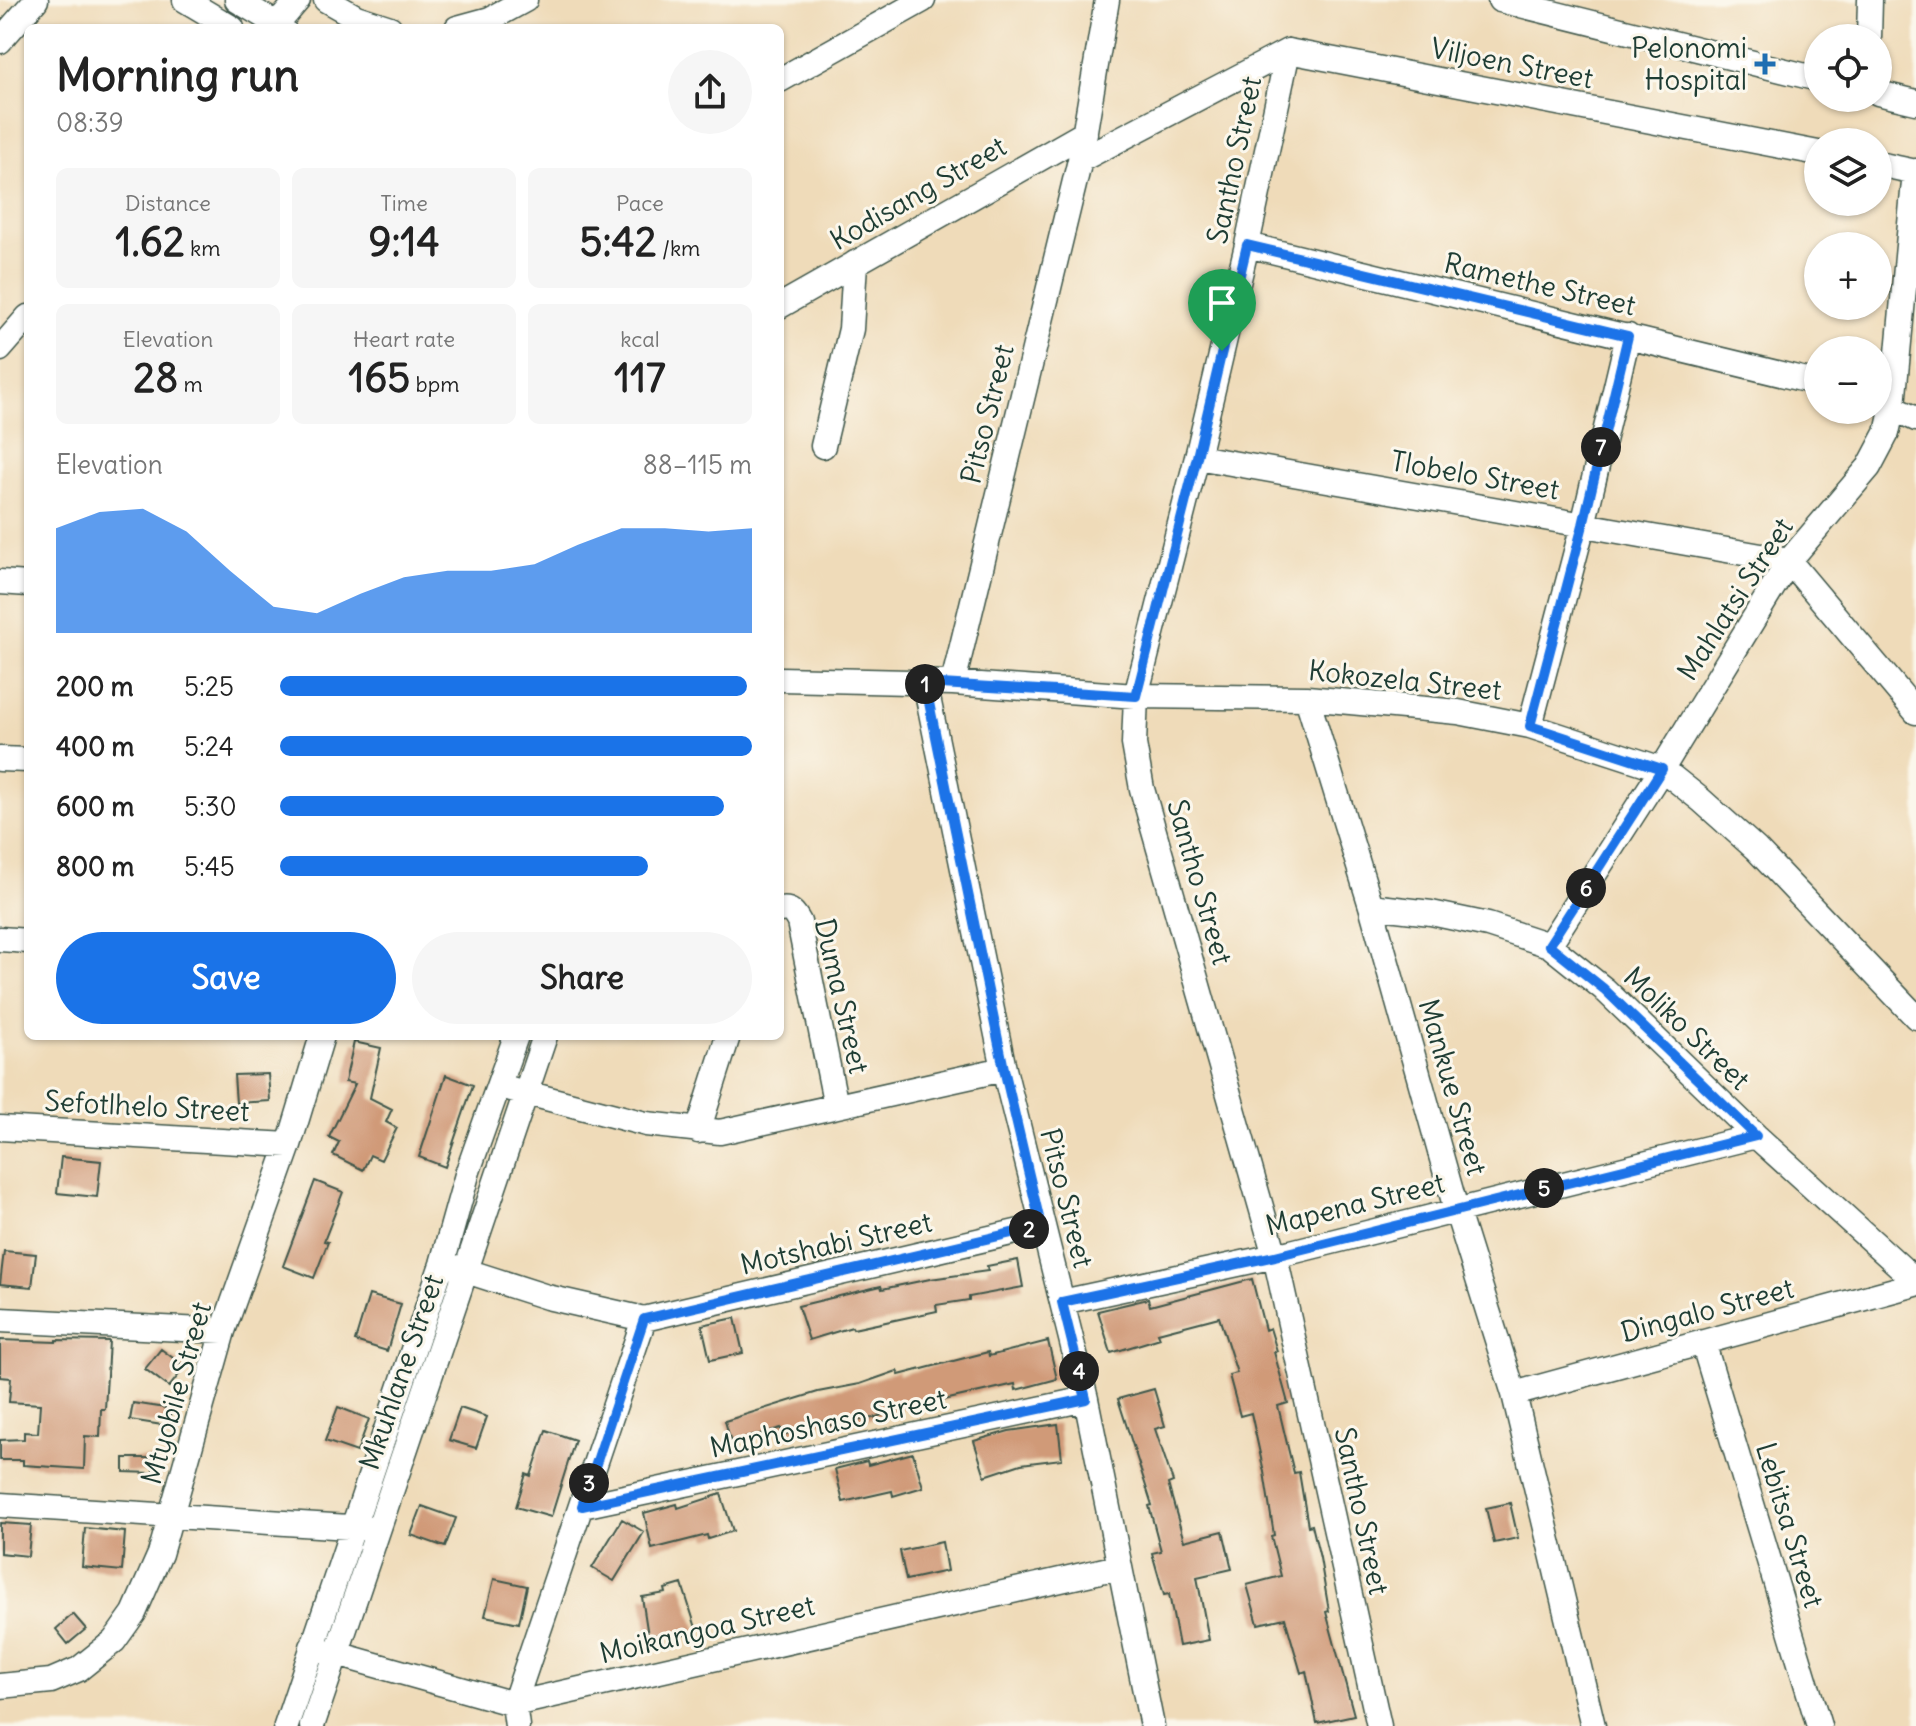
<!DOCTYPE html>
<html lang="en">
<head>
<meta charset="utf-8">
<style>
	:root { --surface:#fff; --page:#f6f6f6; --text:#222; --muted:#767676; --accent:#1a73e8 }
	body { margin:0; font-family:Delius,sans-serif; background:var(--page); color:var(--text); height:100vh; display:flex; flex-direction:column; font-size:30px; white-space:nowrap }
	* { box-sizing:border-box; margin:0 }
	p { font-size:26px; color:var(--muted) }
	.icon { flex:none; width:44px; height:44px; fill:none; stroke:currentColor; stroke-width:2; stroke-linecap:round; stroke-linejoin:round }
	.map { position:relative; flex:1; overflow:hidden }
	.drawer { position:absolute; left:24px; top:24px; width:760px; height:1016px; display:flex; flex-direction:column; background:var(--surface); border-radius:12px; box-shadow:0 2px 6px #0004 }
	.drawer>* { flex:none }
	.controls { position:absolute; left:1804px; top:24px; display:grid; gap:16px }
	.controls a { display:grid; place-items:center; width:88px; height:88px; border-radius:50%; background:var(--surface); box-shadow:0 2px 6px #0004; font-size:40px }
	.pin { position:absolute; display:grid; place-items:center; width:68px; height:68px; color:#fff; margin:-82px -34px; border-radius:50% 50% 50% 0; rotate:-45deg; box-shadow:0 0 8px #0007 }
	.pin .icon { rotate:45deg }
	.km { position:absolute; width:40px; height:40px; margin:-20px; border-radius:50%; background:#222; color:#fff; font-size:22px; line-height:40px; text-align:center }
	.round { display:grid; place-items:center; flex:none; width:84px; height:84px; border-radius:42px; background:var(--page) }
	.summary { display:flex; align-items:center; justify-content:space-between; height:136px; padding:0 32px }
	h1 { font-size:44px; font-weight:800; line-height:60px }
	.figures { display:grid; grid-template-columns:repeat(3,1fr); gap:12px; height:136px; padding:8px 32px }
	.figures div { display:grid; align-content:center; border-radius:12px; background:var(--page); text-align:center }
	.figures b { font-size:40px; font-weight:800 }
	.figures small { font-size:22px; font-weight:400 }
	.figures p { font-size:22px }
	.chart { height:224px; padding:16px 32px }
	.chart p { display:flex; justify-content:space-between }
	.chart svg { width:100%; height:144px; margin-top:8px; fill:var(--accent); opacity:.7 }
	.action { display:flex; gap:16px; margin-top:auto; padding:16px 32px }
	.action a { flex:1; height:92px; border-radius:48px; background:var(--accent); color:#fff; font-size:32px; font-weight:800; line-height:92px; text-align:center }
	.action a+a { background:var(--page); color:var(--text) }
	ul { padding:0 32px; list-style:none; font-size:26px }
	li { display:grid; grid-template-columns:128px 96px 1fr; align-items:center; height:60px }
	li i { height:20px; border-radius:10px; background:var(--accent) }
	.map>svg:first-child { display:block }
	.building { fill:#d09a78 }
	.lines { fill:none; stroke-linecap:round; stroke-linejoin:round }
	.minor-casing { stroke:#3e5548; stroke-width:27 }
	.minor { stroke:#fff; stroke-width:24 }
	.route-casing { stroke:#fff; stroke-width:16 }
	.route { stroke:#1a73e8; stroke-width:10 }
	.poi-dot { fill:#1f6fb2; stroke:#fbf7ec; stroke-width:3 }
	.labels { text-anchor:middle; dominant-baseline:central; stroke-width:6; stroke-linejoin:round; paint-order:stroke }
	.poi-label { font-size:28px; fill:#1f3d34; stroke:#fbf7ec; text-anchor:end }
	.street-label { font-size:28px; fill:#1f3d34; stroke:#fbf7ec }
</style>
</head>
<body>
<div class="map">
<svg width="1916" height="1726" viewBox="0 0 1916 1726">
	<rect width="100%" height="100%" fill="#fbf7ec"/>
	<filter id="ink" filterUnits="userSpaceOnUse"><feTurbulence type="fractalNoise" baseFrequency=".0125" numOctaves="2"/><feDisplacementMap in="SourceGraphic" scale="16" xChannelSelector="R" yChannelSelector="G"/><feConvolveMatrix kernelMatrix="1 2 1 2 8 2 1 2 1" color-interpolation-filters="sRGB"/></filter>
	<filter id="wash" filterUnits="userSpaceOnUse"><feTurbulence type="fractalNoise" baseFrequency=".006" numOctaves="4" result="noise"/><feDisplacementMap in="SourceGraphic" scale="32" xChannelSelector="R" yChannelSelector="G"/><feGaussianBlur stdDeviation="1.8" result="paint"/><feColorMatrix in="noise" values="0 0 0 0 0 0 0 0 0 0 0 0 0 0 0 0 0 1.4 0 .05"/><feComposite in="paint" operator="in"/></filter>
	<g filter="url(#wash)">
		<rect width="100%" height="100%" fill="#efdbb9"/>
		<g id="blocks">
			<!-- building -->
			<path class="building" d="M354 1042 381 1048 370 1098 392 1109 386 1122 397 1128 381 1160 370 1155 363 1170 333 1155 339 1142 329 1137 355 1084 345 1082Z
				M268 1074 270 1101 236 1103 234 1075Z
				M446 1075 473 1085 445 1167 419 1157Z
				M61 1157 101 1161 97 1197 57 1193Z
				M315 1181 343 1192 324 1241 328 1242 314 1278 283 1266Z
				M4 1251 36 1254 32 1287 0 1284Z
				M1018 1260 1023 1287 969 1297V1300L936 1305 937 1311 853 1329 852 1327 809 1340 798 1306 881 1286 882 1289 930 1279 988 1271 987 1266Z
				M1252 1279 1265 1330 1270 1328 1277 1351 1274 1352 1288 1403 1278 1406 1294 1473 1299 1472 1308 1526 1312 1525 1320 1558 1329 1611 1326 1612 1354 1715 1317 1723 1306 1671 1301 1673 1285 1618 1258 1624 1247 1585 1281 1576 1271 1536 1274 1535 1264 1472 1251 1413 1240 1416 1229 1375 1237 1373 1219 1317 1158 1333 1160 1338 1111 1353 1098 1311 1148 1299 1150 1306Z
				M369 1295 401 1304 387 1351 355 1341Z
				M735 1318 743 1353 710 1360 702 1325Z
				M0 1340 56 1342V1340L109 1341 105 1409H101L100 1437 85 1436 84 1469 23 1465V1460H0V1440L24 1439V1432L38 1433 40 1404 9 1402 11 1378 0 1377Z
				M1048 1341 1057 1379 1016 1390 1015 1384 922 1405 921 1402 873 1418 825 1426 824 1421 783 1435 781 1428 731 1442 725 1421 818 1392 860 1384 897 1371 899 1375 988 1352 989 1356Z
				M161 1349 185 1367 169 1387 145 1369Z
				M1154 1389 1165 1426 1155 1429 1173 1482 1168 1484 1184 1541 1223 1531 1232 1569 1197 1577 1209 1640 1179 1646 1169 1594 1164 1595 1152 1553 1161 1551 1149 1506 1152 1505 1118 1399Z
				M133 1403 172 1409 169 1426 130 1420Z
				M338 1407 369 1419 357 1452 325 1441Z
				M460 1408 487 1417 476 1448 449 1440Z
				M1058 1424 1062 1459 1021 1464 985 1476 974 1441 1009 1431Z
				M546 1430 575 1440 551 1517 516 1507 526 1474 531 1476Z
				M913 1453 923 1487 893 1496 892 1491 843 1502 835 1469 867 1461 868 1465Z
				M124 1458H153V1473L124 1472Z
				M721 1494 733 1531 708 1539 707 1535 652 1549 644 1513 677 1504 678 1508Z
				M1510 1503 1518 1538 1494 1543 1486 1508Z
				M422 1506 456 1518 445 1547 411 1535Z
				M622 1519 644 1532 614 1581 592 1568Z
				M0 1523 31 1525 28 1556 0 1553Z
				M85 1528 125 1532 122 1571 82 1567Z
				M942 1542 947 1571 906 1580 900 1551Z
				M494 1579 527 1586 519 1623 485 1616Z
				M682 1584 697 1631 680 1636 678 1632 648 1636 642 1597 666 1593 665 1589Z
				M73 1614 86 1629 68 1644 56 1629Z"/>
		</g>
	</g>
	<g filter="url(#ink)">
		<use href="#blocks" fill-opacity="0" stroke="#3e5548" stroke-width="2"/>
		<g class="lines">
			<defs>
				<path id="minor" d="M185 0 232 28
					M237 0 283 28
					M326 0 356 17 390 28
					M1500 0 1818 79
					M274 28 298 0
					M457 28 490 19 525 0
					M1869 38 1870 0
					M0 41 36 0
					M1288 51 1247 245 1197 457 1136 696 1134 744 1142 789 1275 1256 1379 1726
					M1288 51 1818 153
					M780 80 923 0
					M1878 93 1916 102
					M1080 160 1288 51
					M1878 164 1916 172
					M1247 245 1818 383
					M780 306 1085 133
					M0 349 28 317
					M1880 402 1916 419
					M823 446 851 329 855 263
					M1197 457 1789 561
					M1789 561 1916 712
					M0 582 28 584
					M780 679 953 683 1136 696 1307 698 1458 712 1530 726 1662 769 1701 800 1756 849 1916 1017
					M925 683 1004 1069 1086 1399 1152 1726
					M953 683 1080 160 1107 0
					M1307 698 1371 906 1456 1209 1514 1394 1593 1726
					M1530 726 1583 525 1628 336
					M0 759 28 760
					M1371 906 1431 913 1488 925 1549 945 1604 989 1756 1136 1916 1281
					M780 910C791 908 794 913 799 922L836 1106
					M0 939 28 941
					M1549 945 1662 769 1789 561 1869 467 1887 433 1893 406 1915 171
					M511 1089 646 1124 720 1132 1004 1069
					M0 1128 289 1145
					M698 1131 728 1036
					M454 1267 547 1297 644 1319 1041 1226
					M1062 1302 1275 1256 1756 1136
					M0 1320 223 1331
					M1703 1342 1819 1726
					M1514 1394 1916 1284
					M0 1505 365 1528
					M582 1506 1086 1399
					M312 1647 514 1704 1118 1567
					M0 1686 51 1681 79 1669 114 1641 134 1613 160 1554 223 1331 289 1145 322 1036
					M286 1726 442 1264 468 1171 516 1036
					M312 1726 545 1036
					M517 1726 514 1704 644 1319"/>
			</defs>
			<!-- minor casing -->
			<use href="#minor" class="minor-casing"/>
			<!-- minor -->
			<use href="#minor" class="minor"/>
		</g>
	</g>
	<g class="lines" filter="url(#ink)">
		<defs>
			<path id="route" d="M1247 245 1628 336 1583 525 1530 726 1662 769 1549 945 1604 989 1756 1136 1275 1256 1062 1302 1086 1399 582 1506 644 1319 1041 1226 1004 1069 925 683 1136 696 1197 457Z"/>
		</defs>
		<!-- route casing -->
		<use href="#route" class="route-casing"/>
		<!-- route -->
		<use href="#route" class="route"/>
	</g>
	<!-- markers -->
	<path class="poi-dot" d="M1761 52h8v8h8v8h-8v8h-8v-8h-8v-8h8z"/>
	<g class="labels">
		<!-- poi labels -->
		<g class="poi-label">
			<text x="1747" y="48">Pelonomi<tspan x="1747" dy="32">Hospital</tspan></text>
		</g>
		<!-- street labels -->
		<g class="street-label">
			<text transform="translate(1512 63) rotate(11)">Viljoen Street</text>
			<text transform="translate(1234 160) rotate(-78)">Santho Street</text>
			<text transform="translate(918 193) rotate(-30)">Kodisang Street</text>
			<text transform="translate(1540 284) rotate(13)">Ramethe Street</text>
			<text transform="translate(987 414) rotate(-76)">Pitso Street</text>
			<text transform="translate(1475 475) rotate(10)">Tlobelo Street</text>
			<text transform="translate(1735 599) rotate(-57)">Mahlatsi Street</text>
			<text transform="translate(1405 680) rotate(6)">Kokozela Street</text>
			<text transform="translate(1200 882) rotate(74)">Santho Street</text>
			<text transform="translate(842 996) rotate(77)">Duma Street</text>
			<text transform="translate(1687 1028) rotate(44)">Moliko Street</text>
			<text transform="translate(1453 1087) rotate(74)">Mankue Street</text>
			<text transform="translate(147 1106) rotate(3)">Sefotlhelo Street</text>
			<text transform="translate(1067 1198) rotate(76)">Pitso Street</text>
			<text transform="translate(1355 1204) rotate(-14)">Mapena Street</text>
			<text transform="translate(836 1243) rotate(-13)">Motshabi Street</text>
			<text transform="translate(1707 1310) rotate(-15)">Dingalo Street</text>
			<text transform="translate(401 1372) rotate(-71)">Mkuhlane Street</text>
			<text transform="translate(176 1393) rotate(-74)">Mtyobile Street</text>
			<text transform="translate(828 1423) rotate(-12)">Maphoshaso Street</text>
			<text transform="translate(1362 1511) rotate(78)">Santho Street</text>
			<text transform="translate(1790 1525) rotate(73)">Lebitsa Street</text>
			<text transform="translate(707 1629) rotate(-13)">Moikangoa Street</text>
		</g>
	</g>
</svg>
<div class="controls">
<a><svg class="icon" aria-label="locate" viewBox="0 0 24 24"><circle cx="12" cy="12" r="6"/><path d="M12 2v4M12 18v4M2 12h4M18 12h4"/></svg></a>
<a><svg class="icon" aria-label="layers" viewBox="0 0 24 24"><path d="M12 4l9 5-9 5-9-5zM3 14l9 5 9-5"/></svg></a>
<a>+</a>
<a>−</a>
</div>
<div class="pin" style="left:1222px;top:351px;background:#1e9e55"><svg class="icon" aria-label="arrive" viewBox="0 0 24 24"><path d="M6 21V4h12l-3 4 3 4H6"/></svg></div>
<b class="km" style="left:925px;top:684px">1</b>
<b class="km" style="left:1029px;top:1229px">2</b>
<b class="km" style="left:589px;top:1483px">3</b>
<b class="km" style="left:1079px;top:1371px">4</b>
<b class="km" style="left:1544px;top:1188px">5</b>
<b class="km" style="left:1586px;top:888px">6</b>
<b class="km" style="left:1601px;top:447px">7</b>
<section class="drawer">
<div class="summary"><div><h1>Morning run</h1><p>08:39</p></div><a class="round"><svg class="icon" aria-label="share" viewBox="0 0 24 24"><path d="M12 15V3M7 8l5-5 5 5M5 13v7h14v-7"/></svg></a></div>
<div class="figures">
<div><p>Distance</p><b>1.62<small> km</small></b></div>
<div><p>Time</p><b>9:14</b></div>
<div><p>Pace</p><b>5:42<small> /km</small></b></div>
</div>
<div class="figures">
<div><p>Elevation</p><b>28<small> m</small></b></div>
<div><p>Heart rate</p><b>165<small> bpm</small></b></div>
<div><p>kcal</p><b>117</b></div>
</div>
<div class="chart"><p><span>Elevation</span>88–115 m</p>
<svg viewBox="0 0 160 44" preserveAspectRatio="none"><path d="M0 44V12L10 7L20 6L30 13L40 25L50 36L60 38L70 32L80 27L90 25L100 25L110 23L120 17L130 12L140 12L150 13L160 12V44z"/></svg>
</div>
<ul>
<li><b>200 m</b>5:25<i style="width:99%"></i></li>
<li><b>400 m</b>5:24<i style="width:100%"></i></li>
<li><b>600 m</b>5:30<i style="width:94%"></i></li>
<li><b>800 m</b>5:45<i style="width:78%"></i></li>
</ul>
<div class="action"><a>Save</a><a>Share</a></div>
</section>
</div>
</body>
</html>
